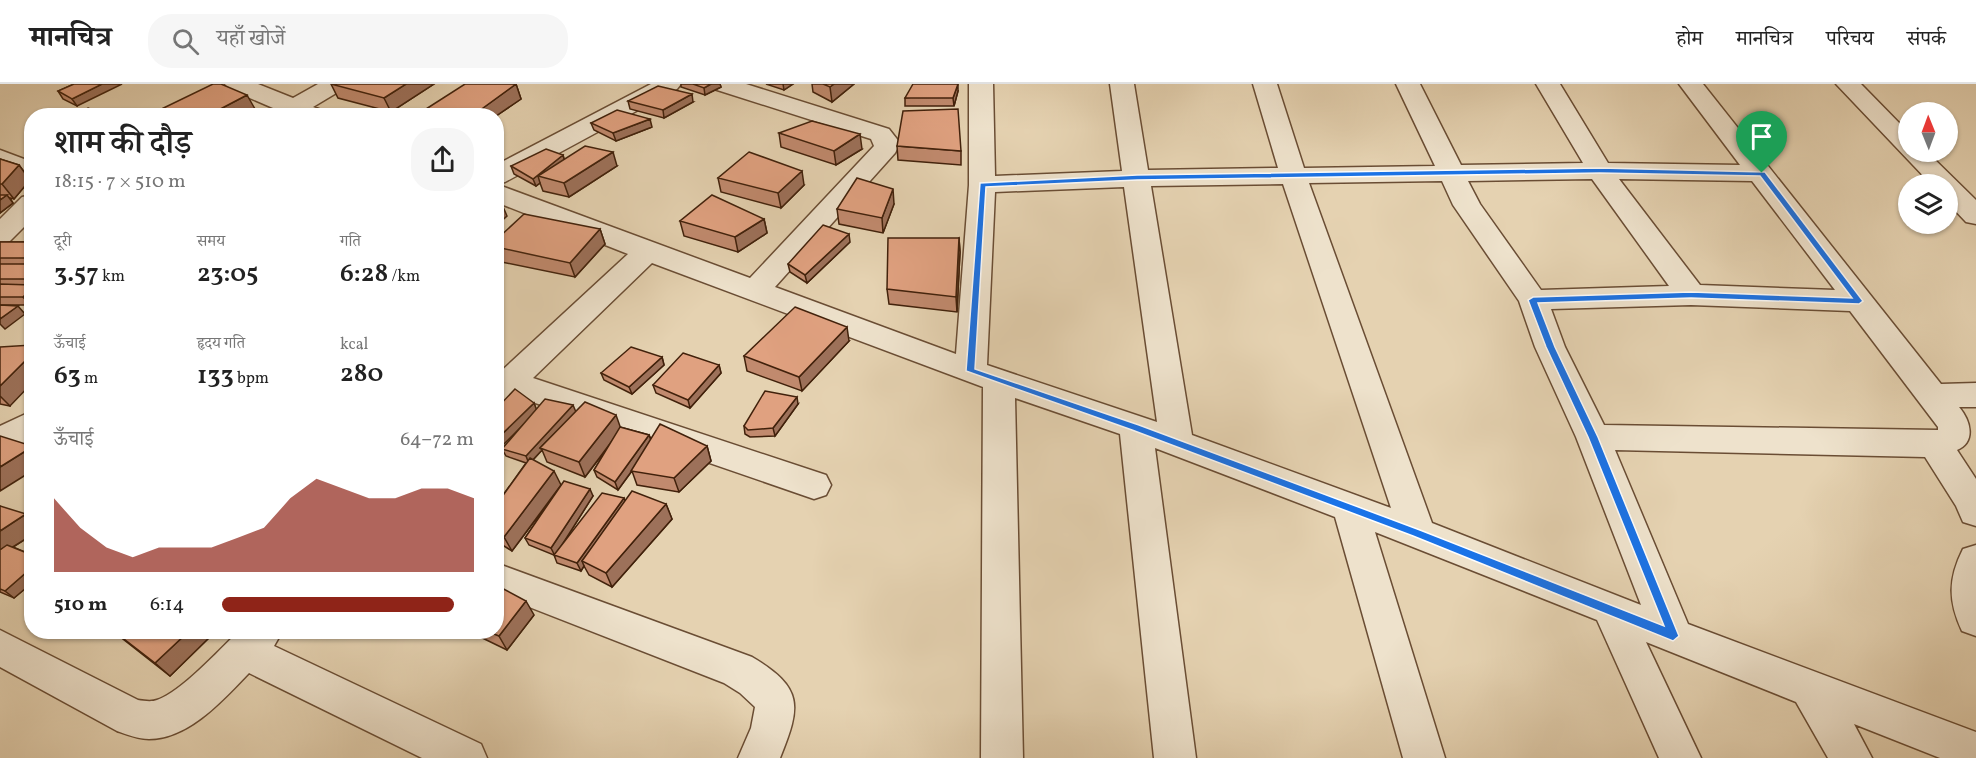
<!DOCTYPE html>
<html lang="hi">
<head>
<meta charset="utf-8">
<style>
	:root { --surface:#fff; --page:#f6f6f6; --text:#222; --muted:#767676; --line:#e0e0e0; --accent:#8f2418 }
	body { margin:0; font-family:Vollkorn,"Noto Serif Devanagari",serif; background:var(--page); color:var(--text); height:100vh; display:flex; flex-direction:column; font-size:22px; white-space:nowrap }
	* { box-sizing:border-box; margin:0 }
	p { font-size:20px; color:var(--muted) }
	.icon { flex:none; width:33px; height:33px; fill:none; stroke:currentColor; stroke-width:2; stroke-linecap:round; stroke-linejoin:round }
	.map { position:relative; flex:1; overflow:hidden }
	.drawer { position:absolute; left:24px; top:24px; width:480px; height:531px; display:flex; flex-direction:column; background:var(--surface); border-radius:24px; box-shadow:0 2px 4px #0004 }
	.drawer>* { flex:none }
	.needle { width:39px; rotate:359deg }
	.fabs { position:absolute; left:1898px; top:18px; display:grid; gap:12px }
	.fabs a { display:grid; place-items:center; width:60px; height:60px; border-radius:50%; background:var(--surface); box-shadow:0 2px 4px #0004; font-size:30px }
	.pin { position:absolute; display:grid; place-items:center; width:51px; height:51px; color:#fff; margin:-62px -26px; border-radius:50% 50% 50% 0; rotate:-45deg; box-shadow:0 0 6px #0007 }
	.pin .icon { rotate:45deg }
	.round { display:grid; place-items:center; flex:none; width:63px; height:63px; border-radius:24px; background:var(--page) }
	.overview { display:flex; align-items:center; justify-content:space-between; height:102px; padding:0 30px }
	h1 { font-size:33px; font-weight:600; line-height:45px }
	.metrics { display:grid; grid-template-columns:repeat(3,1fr); gap:9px; height:102px; padding:6px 30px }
	.metrics div { display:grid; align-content:center }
	.metrics b { font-size:26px; font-weight:600 }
	.metrics small { font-size:16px; font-weight:400 }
	.metrics p { font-size:16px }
	.chart { height:168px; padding:12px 30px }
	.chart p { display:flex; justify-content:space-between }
	.chart svg { width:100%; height:108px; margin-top:6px; fill:var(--accent); opacity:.7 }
	ul { padding:0 30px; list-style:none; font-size:20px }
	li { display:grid; grid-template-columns:96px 72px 1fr; align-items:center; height:45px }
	li i { height:15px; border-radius:8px; background:var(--accent) }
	header { display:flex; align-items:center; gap:36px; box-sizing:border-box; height:84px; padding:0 30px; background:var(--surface); border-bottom:2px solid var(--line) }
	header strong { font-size:28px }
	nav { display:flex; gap:33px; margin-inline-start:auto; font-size:21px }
	.search { width:420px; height:54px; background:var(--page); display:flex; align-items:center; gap:15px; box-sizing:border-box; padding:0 21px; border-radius:24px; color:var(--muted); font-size:22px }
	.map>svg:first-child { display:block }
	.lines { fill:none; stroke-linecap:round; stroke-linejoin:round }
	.minor-casing { stroke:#6a4d34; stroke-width:3 }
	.minor { fill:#eee2cc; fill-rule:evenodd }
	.wall { fill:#c18a6e; stroke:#41210b; stroke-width:1.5 }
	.shaded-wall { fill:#9d715a; stroke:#41210b; stroke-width:1.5 }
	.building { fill:#e0a180; stroke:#41210b; stroke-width:1.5 }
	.route { fill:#1a73e8; stroke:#fff; stroke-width:1.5; fill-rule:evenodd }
</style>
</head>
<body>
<header>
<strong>मानचित्र</strong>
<div class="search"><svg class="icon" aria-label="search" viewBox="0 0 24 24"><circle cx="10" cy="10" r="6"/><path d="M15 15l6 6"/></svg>यहाँ खोजें</div>
<nav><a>होम</a><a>मानचित्र</a><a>परिचय</a><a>संपर्क</a></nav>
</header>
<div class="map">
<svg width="1976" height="674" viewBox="0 0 1976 674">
	<rect width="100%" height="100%" fill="#e5d2b1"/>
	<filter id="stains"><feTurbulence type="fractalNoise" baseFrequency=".00333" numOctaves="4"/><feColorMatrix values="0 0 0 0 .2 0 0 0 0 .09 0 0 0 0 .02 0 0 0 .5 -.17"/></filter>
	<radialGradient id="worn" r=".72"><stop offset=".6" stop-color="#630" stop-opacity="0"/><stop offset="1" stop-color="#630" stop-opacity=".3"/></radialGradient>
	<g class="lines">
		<defs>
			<path id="minor" d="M225 0H258L293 14 318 0H347L343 5 313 23 324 27 327 32H277L280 27 229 5Z
				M651 0H681L677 5 505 98 496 100V81Z
				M710 0H746L889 45 900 59 895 69 775 203 956 270 969 101V0H993L995 92 1122 87 1110 0H1134L1148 86 1278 84 1253 0H1277L1304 84 1435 82 1396 0H1420L1461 81 1583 79 1536 0H1560L1608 79 1740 81 1679 0H1703L1941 300 1976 299V323H1959C1971 337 1976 358 1957 366L1976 395V442L1963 438 1956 422 1925 373 1615 366 1688 540 1976 648V674H1940L1854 640 1872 674H1828L1796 618 1646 558 1701 674H1659L1597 536 1375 448 1445 674H1403L1335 433 1155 364 1196 674H1154L1120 350 1015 314 1023 674H981L983 303 652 179 533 294 826 391 831 401 826 411 814 415 515 312 508 318 496 322 498 290 628 170 496 118V100L750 194 874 62 871 55 714 5ZM1592 95 1669 202 1541 206 1480 120 1468 97ZM1619 95 1752 97 1835 206 1700 201ZM1442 97 1453 121 1519 217 1535 263 1576 353 1641 521 1432 439 1309 99ZM1283 100 1391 424 1192 351 1151 102ZM1124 103 1157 338 987 281 995 108ZM1691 221 1850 227 1938 343V346L1604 341 1565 263 1551 225Z
				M1836 0H1861L1908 48V68H1927L1976 116V140L1966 138 1947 118V100H1931Z
				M0 66 32 78V95L0 83Z
				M32 111V135L10 157 0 160V135L22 113Z
				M32 327V355L12 367 0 371V342Z
				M1976 461V552L1962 547C1948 517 1948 495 1963 465Z
				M496 479 752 573C804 604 801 622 780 674H738L751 644 755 623 740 609 724 599 496 510Z
				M0 546 138 616C144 617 152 618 157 616 181 608 219 566 238 548H282L274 562 481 660 487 674H422L249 589C224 615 189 655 149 655 138 655 128 651 117 647L0 583Z"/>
		</defs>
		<!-- minor casing -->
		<use href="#minor" class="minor-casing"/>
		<!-- minor -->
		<use href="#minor" class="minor"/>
	</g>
	<!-- wall -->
	<path class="wall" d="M74 0 77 22 63 15 58 7Z
		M331 0H434L391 28 338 14Z
		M516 0 521 15 496 32H429L426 25Z
		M681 0H720L721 3 705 11 681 3Z
		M766 0H793L784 6Z
		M812 0H854L832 18 813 8Z
		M958 7 954 22H905V14Z
		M628 17 693 18 664 34 630 25Z
		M591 39 652 43 616 57 594 46Z
		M779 49 862 65 836 81 781 63Z
		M897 62 961 67V81L898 76Z
		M563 71 564 75 617 82 569 113 543 107 540 99 536 102 514 90 511 82Z
		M0 75 19 81 30 96 14 115 10 114 13 119 0 129Z
		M718 94 804 101 781 124 721 108Z
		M894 120 883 149 839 140 837 125Z
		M764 135 767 149 738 168 684 152 680 137Z
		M600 145 605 160 575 193 497 177 496 175V156Z
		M959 154 960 168 957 228 889 220 887 205Z
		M0 158H32V219L30 221H0Z
		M850 158 807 199 790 188 788 180Z
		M849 257 802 307 747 287 744 272Z
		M0 263 10 322 0 320Z
		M662 273 664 281 632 310 604 296 601 289Z
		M719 281 721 289 690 324 656 309 653 301Z
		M534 319 536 325 576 327 620 343 649 351 651 355 707 362 711 377 679 408 637 401 632 387 618 406 597 393 594 386 609 362 585 393 547 378 542 366 533 376 561 401 593 412 562 461 625 417 666 420 672 435 612 503 589 491 584 482 581 487 557 479 554 471 529 461 525 454 556 409 512 467 496 457V421L526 379 506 372 502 365 517 348Z
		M798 320 775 352 750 353 745 350 744 342Z
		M0 422 32 451 13 463 32 471V499L14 514 0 508Z
		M534 531 507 566 470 548H496Z
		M114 548H215L170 592Z"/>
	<!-- shaded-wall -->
	<path class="shaded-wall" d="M102 0H122L77 22 72 15Z
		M406 0H434L391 28 384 14Z
		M516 0 521 15 496 32H472Z
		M711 0H720L721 3 705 11 704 4Z
		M783 0H793L784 6Z
		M834 0H854L832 18 830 3Z
		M958 0V7L954 22 953 14Z
		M692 10 693 18 664 34 663 26Z
		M247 11 255 25 243 32H207Z
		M650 35 652 43 616 57 613 49Z
		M860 50 862 65 836 81 834 67Z
		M613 68 617 82 569 113 564 99Z
		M563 71 565 79 538 92 540 99 536 102 533 95Z
		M19 81 30 96 14 115 2 100Z
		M802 87 804 101 781 124 778 109Z
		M893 105 894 120 883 149 882 134Z
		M7 111 13 119 0 129V116Z
		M501 118 507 132 496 142V122Z
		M764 135 767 149 738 168 735 153Z
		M600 145 605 160 575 193 570 179Z
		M849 150 850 158 807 199 805 191Z
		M959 154 960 168 957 228 956 213Z
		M32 204V219L30 221 23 213Z
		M18 222 25 230 5 245 0 240V235Z
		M847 243 849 257 802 307 799 293Z
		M32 270V299L10 322 0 312V302Z
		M662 273 664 281 632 310 629 303Z
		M719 281 721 289 690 324 688 316Z
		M797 313 798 320 775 352 773 344Z
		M534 319 537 327 496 368V356Z
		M573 321 576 328 540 364 542 366 529 380 526 372Z
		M616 331 621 345 585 393 579 378Z
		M649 351 652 359 618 406 615 398Z
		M707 362 711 377 679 408 674 394Z
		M32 363V387L0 407V383Z
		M554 387 561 401 512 467 504 453Z
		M590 405 593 412 555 472 551 464Z
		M624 414 627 422 582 477 584 482 581 487 577 479Z
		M666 420 672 435 612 503 606 489Z
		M26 430 32 435V451L0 471V447Z
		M29 486 32 488V499L14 514 5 507Z
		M526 517 534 531 507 566 499 552Z
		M188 548H215L170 592 155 579Z"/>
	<!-- building -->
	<path class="building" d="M74 0H102L72 15 58 7Z
		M213 0H221L247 11 207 32H147Z
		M331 0H406L384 14Z
		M465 0H516L472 32H441L426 25Z
		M693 0H711L704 4Z
		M823 0H834L830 3Z
		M913 0H958L953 14H905Z
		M658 2 692 10 663 26 628 17Z
		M88 24 106 32H73Z
		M958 25 961 67 897 62 903 27Z
		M617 26 650 35 613 49 591 39Z
		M812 37 860 50 834 67 779 49Z
		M585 62 613 68 564 99 538 92Z
		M546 65 563 71 533 95 511 82Z
		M749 68 802 87 778 109 718 94Z
		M0 75 19 81 2 100H0Z
		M857 94 893 105 882 134 837 125Z
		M0 111H7L0 116Z
		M712 111 764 135 735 153 680 137Z
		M496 116 501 118 496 122Z
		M524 130 600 145 570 179 496 163V156Z
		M823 141 849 150 805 191 788 180Z
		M888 154H959L956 213 887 205Z
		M0 158H32V174H0Z
		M0 180H32V195H0Z
		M0 200 32 201V204L23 213H0Z
		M0 221 18 222 0 235Z
		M795 223 847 243 799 293 744 272Z
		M32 261V270L0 302V263Z
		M631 263 662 273 629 303 601 289Z
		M683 269 719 281 688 316 653 301Z
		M515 305 534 319 496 356V325Z
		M765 307 797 313 773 344 748 346 744 342Z
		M545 315 573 321 526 372 502 365Z
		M585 318 616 331 579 378 540 364Z
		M660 340 707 362 674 394 631 387Z
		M620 343 649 351 615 398 594 386Z
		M0 352 32 362V363L0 383Z
		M530 374 554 387 504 453 496 448V421Z
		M564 397 590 405 551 464 525 454Z
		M632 407 666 420 606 489 582 477Z
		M602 409 624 414 577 479 554 471Z
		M0 422 26 430 0 447Z
		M7 461 32 471V479L27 483 29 486 5 507 0 505V466Z
		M32 479V487L27 483Z
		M496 501 526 517 499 552 489 548H496Z
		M115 548H188L155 579Z"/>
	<!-- route -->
	<path class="route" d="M1600 84 1765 88 1863 217 1859 220 1691 214 1538 219 1555 263 1598 353 1679 552 1673 557 1413 452 1132 346 966 287 980 99 1137 91ZM1600 89 1760 92 1852 214 1691 208 1533 213 1528 216 1546 263 1588 353 1664 542 1420 446 1139 341 975 285 986 103 1137 96Z"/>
	<rect width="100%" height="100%" filter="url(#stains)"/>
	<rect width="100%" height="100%" fill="url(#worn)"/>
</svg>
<div class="fabs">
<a><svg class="needle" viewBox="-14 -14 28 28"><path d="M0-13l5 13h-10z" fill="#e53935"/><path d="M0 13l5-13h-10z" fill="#767676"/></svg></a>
<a><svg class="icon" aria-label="layers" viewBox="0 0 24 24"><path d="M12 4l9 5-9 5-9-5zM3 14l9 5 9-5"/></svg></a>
</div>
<div class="pin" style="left:1762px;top:89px;background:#1e9e55"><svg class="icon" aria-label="arrive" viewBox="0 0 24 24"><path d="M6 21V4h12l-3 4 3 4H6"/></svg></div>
<section class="drawer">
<div class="overview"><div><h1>शाम की दौड़</h1><p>18:15 · 7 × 510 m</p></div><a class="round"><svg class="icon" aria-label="share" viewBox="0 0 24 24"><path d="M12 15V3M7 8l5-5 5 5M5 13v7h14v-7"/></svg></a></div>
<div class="metrics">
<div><p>दूरी</p><b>3.57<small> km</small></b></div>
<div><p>समय</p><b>23:05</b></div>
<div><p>गति</p><b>6:28<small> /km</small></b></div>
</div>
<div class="metrics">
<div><p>ऊँचाई</p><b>63<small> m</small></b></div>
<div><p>हृदय गति</p><b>133<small> bpm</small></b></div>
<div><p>kcal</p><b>280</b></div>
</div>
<div class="chart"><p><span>ऊँचाई</span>64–72 m</p>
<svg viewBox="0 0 160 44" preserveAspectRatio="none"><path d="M0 44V14L10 26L20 34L30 38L40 34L50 34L60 34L70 30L80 26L90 14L100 6L110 10L120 14L130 14L140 10L150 10L160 14V44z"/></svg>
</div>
<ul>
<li><b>510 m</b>6:14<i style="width:92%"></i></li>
</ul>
</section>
</div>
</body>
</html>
